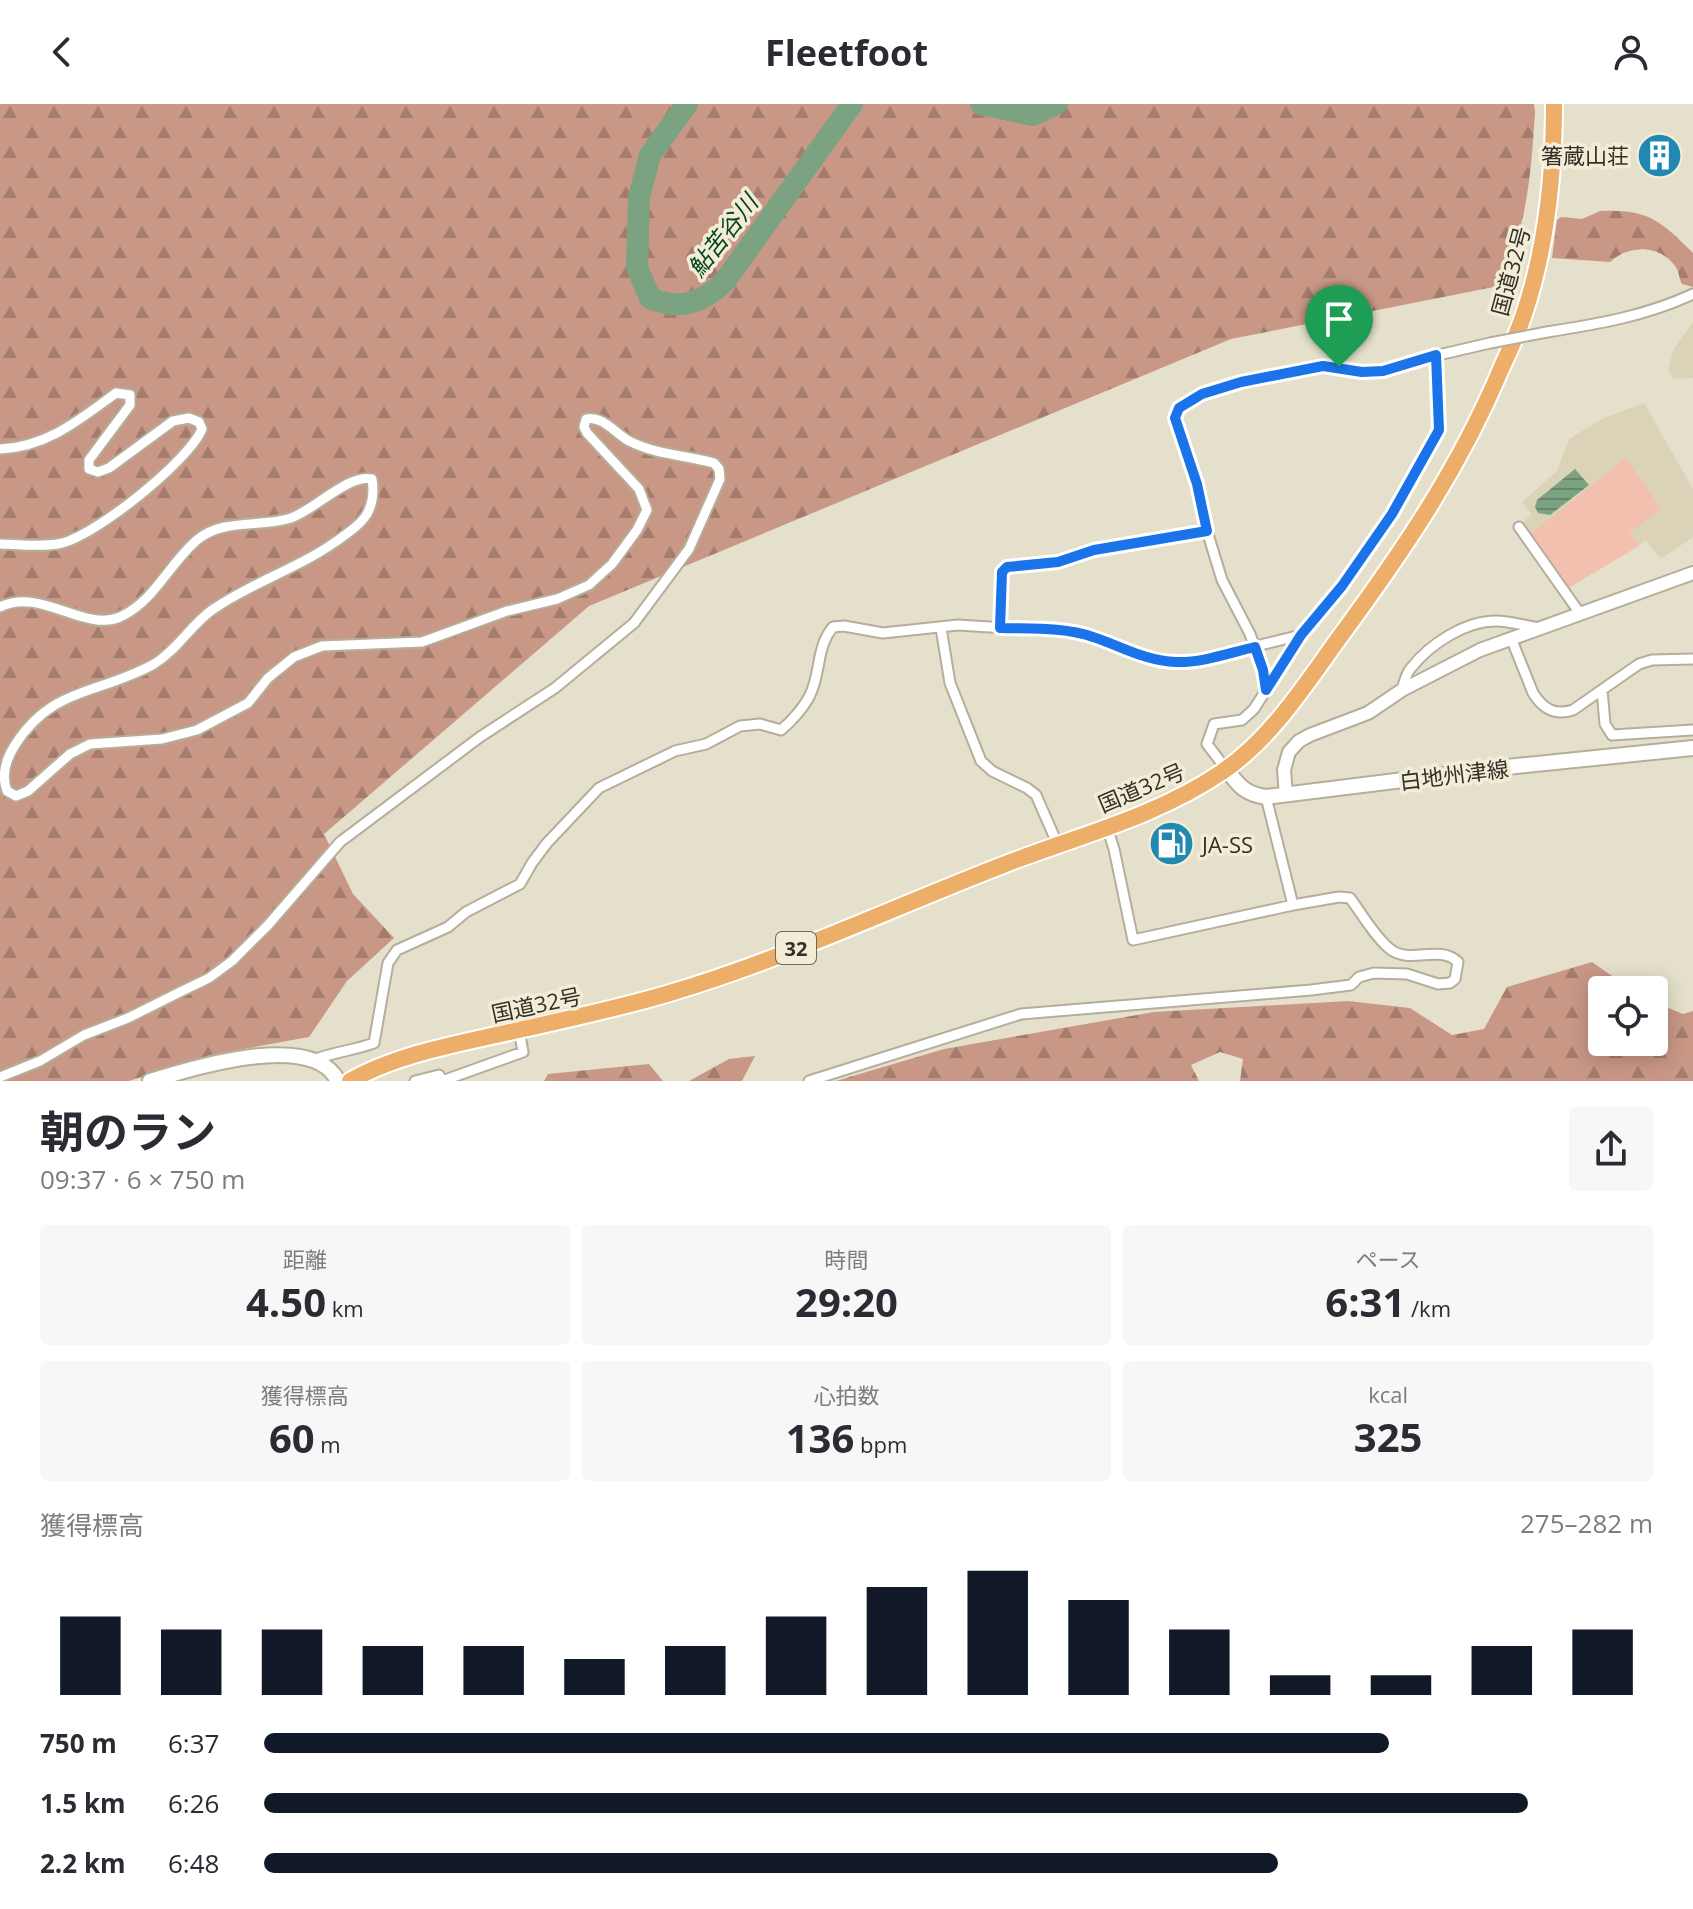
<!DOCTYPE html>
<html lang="ja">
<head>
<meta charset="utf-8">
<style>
	:root { --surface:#fff; --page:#f7f7f7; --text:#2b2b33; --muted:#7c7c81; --accent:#111827 }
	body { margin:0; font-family:"Open Sans","Noto Sans JP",sans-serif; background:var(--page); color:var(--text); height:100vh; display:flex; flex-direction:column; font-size:30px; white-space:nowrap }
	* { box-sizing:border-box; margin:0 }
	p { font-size:26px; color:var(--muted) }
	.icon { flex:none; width:44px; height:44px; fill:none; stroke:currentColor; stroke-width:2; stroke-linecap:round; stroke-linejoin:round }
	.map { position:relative; height:977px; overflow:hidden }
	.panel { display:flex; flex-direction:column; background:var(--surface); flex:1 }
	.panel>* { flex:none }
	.tools { position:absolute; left:1588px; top:872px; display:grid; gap:16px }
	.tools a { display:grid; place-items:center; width:80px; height:80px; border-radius:8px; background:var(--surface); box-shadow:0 4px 20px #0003; font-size:40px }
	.pin { position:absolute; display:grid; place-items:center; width:68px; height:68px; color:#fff; margin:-82px -34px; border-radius:50% 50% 50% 0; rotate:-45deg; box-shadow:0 0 8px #0007 }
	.pin .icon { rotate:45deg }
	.round { display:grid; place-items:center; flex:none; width:84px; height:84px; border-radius:8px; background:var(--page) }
	.headline { display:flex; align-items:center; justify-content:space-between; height:136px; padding:0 40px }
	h1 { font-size:44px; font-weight:700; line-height:60px }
	.stats { display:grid; grid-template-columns:repeat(3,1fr); gap:12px; height:136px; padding:8px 40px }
	.stats div { display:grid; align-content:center; border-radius:8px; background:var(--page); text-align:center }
	.stats b { font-size:40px; font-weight:700 }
	.stats small { font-size:22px; font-weight:400 }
	.stats p { font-size:22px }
	.chart { height:224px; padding:16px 40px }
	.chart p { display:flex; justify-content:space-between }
	.chart svg { width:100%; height:144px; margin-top:8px; stroke:var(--accent); stroke-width:6 }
	ul { padding:0 40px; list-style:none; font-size:26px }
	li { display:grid; grid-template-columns:128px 96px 1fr; align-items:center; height:60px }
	li i { height:20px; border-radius:10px; background:var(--accent) }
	header { display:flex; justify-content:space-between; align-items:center; height:104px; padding:0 40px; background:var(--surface); font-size:36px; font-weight:700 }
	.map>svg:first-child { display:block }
	.built { fill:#dbd3b7 }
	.forest { fill:url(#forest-firs) }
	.pitch { fill:#f3bfae }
	.water { fill:url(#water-rules) }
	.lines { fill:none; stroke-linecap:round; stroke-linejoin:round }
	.river { stroke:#7ca381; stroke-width:22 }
	.minor-casing { stroke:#b4ae9a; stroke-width:13 }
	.tertiary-casing { stroke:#b4ae9a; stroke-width:16 }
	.secondary-casing { stroke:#b4ae9a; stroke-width:18 }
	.trunk-casing { stroke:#fff; stroke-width:20 }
	.minor { stroke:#fff; stroke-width:9 }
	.tertiary { stroke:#fff; stroke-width:12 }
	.secondary { stroke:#fff; stroke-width:14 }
	.trunk { stroke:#ecae68; stroke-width:16 }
	.minor-bridge-casing { stroke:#b4ae9a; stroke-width:13; stroke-linecap:butt }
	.minor-bridge { stroke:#fff; stroke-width:9 }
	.route-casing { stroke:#fff; stroke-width:16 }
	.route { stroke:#1a73e8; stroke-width:10 }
	.labels { text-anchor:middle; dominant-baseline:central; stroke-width:7; stroke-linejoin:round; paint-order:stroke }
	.shield { fill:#f3edd8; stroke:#6c695d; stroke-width:2 }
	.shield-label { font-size:20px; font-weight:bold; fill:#323028 }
	.poi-label { font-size:22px; fill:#323028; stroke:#f3edd8; text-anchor:end }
	.street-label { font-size:22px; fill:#323028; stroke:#f3edd8 }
	.water-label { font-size:24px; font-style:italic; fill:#06471b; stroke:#f3edd8 }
</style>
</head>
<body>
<header><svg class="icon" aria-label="back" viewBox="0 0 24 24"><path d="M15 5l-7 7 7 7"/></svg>Fleetfoot<svg class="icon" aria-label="person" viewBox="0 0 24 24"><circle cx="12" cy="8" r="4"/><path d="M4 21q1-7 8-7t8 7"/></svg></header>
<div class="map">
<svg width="1693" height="977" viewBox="0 0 1693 977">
	<defs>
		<pattern id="forest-firs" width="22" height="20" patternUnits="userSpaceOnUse" patternTransform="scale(2)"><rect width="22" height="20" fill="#c99786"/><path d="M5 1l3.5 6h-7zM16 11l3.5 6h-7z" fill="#a47c6e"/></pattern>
		<pattern id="water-rules" width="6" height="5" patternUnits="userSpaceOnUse" patternTransform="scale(2)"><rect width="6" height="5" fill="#7ca381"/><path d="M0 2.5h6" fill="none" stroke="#66856a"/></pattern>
	</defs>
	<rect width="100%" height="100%" fill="#e5e0cb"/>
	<!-- built -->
	<path class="built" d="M1693 218V274L1674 275 1668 267 1673 246Z
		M1644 299 1693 385V433L1664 453H1659L1646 437 1568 484 1522 420 1531 410 1522 398 1557 367 1569 335 1604 314Z"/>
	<!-- forest -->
	<path class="forest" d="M0 0H1534L1535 8C1531 71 1527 125 1499 182L1231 235 589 502 324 730 353 790 394 834 347 877 309 933 211 951 129 977H0Z
		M1600 107C1648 105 1660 116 1693 149V183L1682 180C1679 175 1679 166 1675 162 1659 140 1628 141 1610 158L1552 154 1557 116 1561 113 1582 115Z
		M1592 858 1632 886H1602V938H1654V898L1683 910 1693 907V977H1240L1243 955 1220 948 1191 961 1199 977H836L944 945 1154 908 1348 897 1410 904 1452 931 1484 925 1507 883Z
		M755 952 742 977H689L729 955Z
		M649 960 663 977H544L548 970Z"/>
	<!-- pitch -->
	<path class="pitch" d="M1626 354 1661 405 1629 429 1639 442 1568 484 1530 431Z"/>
	<!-- water -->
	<path class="water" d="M1575 365 1589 381 1550 411 1538 409 1535 403 1537 396Z"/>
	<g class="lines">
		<!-- river -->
		<path class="river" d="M687 0 650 51 639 93 637 163 650 194C679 207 703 199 725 177L852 0
			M981 0 1033 11 1057 0"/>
		<defs>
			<path id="minor" d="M1547 228C1598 220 1646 212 1693 190
				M0 345C47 343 79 316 116 289L130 291V301L89 356V365L98 368 109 364 173 317 189 314 199 318 202 325C189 357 91 436 57 440 39 443 18 440 0 440
				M1519 423 1579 508
				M0 503C42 482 87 532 124 511 156 494 170 459 197 436 223 414 260 424 291 414 316 405 348 370 372 375 374 387 373 399 367 410 361 420 353 425 345 431 302 464 253 477 212 506 190 522 177 546 154 560 98 591 53 582 15 641 6 655 1 671 7 687L16 692 28 687 70 650 90 640 162 635 197 626 248 599 268 574 294 553 322 542 422 538 507 507 557 495 589 481 612 460 637 426 647 406 639 385 587 329 584 323 586 315C602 311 616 330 629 337 657 351 685 351 714 359L719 365 720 375 689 445 634 519 555 584 480 633 340 738 268 821 232 857 209 874 180 888 128 914 84 931 40 957 0 973
				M941 524 950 579 981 657 992 667 1027 684 1036 691 1057 739
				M1000 524 1002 468 1007 463 1058 458 1094 446 1207 427
				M1511 534 1533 589C1543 605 1555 612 1573 606L1639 560 1652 556 1693 555
				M1266 586 1263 566 1250 530 1222 476 1207 427 1197 380 1175 314 1179 304 1202 290 1241 278 1323 262 1362 268 1383 267 1417 256 1490 239
				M1402 586C1404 579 1406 569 1411 564 1430 540 1465 517 1496 517 1510 517 1525 522 1539 524
				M1602 586 1605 620 1612 631 1693 626
				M1226 665 1207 640 1214 620 1242 616 1254 605 1301 531 1342 482 1392 410 1439 326 1436 251
				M1107 723 1114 745 1133 836 1293 801
				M316 955C335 948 355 946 374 939L388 859 397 846 448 823 466 808 520 780 532 759 547 739 599 684 675 647 706 640 740 622 760 620 781 626C792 617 804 603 810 591 821 569 816 543 833 523L844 522 883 529 958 521 1073 528 1093 533 1144 554 1176 558 1199 556 1301 531
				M415 977 439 971 443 977
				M442 977 523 948 519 926
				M809 977 1021 910 1311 886 1351 881 1359 873 1374 869 1407 870 1438 880 1450 879 1455 875 1458 858C1439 840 1410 861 1390 845 1375 833 1362 810 1350 794L1339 793 1293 801 1266 693"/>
			<path id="tertiary" d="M1286 691 1284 666 1289 648 1299 637 1310 631 1368 609 1402 586 1480 546 1693 469"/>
			<path id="secondary" d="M1226 665C1239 682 1245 690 1266 693L1516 662 1693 644
				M150 977C192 964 313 926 338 977"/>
			<path id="trunk" d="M350 977C394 952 447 942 496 931 554 918 613 906 670 889 784 855 892 804 1003 761 1077 732 1156 713 1222 668 1271 635 1305 581 1339 534 1403 447 1459 365 1501 265 1509 247 1518 229 1524 210 1547 142 1554 71 1554 0"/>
		</defs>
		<!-- minor casing -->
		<use href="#minor" class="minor-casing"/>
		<!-- tertiary casing -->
		<use href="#tertiary" class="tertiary-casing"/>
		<!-- secondary casing -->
		<use href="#secondary" class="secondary-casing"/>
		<!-- trunk casing -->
		<use href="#trunk" class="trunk-casing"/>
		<!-- minor -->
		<use href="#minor" class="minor"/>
		<!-- tertiary -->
		<use href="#tertiary" class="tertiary"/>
		<!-- secondary -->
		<use href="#secondary" class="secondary"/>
		<!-- trunk -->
		<use href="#trunk" class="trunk"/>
		<defs>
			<path id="minor-bridge" d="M1490 239 1547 228"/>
		</defs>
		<!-- minor-bridge casing -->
		<use href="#minor-bridge" class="minor-bridge-casing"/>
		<!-- minor-bridge -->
		<use href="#minor-bridge" class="minor-bridge"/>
	</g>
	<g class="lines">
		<defs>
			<path id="route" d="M1436 251 1439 326 1392 410 1342 482 1301 531 1266 586 1263 566 1255 543C1229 549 1202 559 1176 558 1145 557 1121 542 1093 533 1064 523 1031 525 1000 524L1002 468 1007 463 1058 458 1094 446 1207 427 1197 380 1175 314 1179 304 1202 290 1241 278 1323 262 1362 268 1383 267Z"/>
		</defs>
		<!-- route casing -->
		<use href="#route" class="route-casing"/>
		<!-- route -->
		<use href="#route" class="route"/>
	</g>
	<!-- icons -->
	<defs>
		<symbol id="building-disc" viewBox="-11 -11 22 22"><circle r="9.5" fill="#2188b1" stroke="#f3edd8"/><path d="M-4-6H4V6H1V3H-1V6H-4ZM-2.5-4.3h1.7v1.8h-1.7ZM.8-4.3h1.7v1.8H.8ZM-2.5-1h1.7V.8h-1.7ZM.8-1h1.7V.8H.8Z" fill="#fff"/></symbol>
		<symbol id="fuel-disc" viewBox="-11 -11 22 22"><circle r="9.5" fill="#2188b1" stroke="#f3edd8"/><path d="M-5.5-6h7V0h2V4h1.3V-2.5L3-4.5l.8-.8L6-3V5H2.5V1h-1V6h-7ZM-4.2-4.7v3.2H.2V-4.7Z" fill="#fff"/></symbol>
	</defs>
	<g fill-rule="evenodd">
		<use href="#building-disc" x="1634" y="26" width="51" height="51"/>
		<use href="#fuel-disc" x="1146" y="714" width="51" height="51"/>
	</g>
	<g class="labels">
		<!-- shield labels -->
		<rect class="shield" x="776" y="828" width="40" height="32" rx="6"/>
		<g class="shield-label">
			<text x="796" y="844">32</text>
		</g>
		<!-- poi labels -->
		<g class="poi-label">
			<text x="1629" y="51">箸蔵山荘</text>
			<text x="1202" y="740" text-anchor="start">JA-SS</text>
		</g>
		<!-- street labels -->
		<g class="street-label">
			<text transform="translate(1510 167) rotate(-75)">国道32号</text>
			<text transform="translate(1454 670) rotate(-7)">白地州津線</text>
			<text transform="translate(1141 683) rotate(-23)">国道32号</text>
			<text transform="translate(536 900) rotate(-12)">国道32号</text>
		</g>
		<!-- water labels -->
		<g class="water-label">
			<text transform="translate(722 131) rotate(-52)">鮎苦谷川</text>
		</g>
	</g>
</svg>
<div class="tools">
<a><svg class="icon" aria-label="locate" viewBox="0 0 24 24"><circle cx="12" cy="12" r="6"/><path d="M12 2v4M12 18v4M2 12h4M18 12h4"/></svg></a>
</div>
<div class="pin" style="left:1339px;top:263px;background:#1e9e55"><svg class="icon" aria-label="arrive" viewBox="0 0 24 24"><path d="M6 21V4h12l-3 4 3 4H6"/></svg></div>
</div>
<section class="panel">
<div class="headline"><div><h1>朝のラン</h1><p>09:37 · 6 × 750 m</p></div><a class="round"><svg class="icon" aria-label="share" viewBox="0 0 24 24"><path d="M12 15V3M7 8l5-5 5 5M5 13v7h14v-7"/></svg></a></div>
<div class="stats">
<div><p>距離</p><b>4.50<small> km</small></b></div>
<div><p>時間</p><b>29:20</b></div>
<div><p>ペース</p><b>6:31<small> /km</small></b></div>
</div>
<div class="stats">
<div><p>獲得標高</p><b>60<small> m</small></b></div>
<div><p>心拍数</p><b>136<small> bpm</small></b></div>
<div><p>kcal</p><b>325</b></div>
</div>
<div class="chart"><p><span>獲得標高</span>275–282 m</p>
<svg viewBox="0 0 160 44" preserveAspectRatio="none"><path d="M5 44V20M15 44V24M25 44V24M35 44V29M45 44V29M55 44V33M65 44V29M75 44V20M85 44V11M95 44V6M105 44V15M115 44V24M125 44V38M135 44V38M145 44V29M155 44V24"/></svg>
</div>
<ul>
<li><b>750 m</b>6:37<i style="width:81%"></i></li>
<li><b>1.5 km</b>6:26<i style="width:91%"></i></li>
<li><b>2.2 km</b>6:48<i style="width:73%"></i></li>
</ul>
</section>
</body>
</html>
